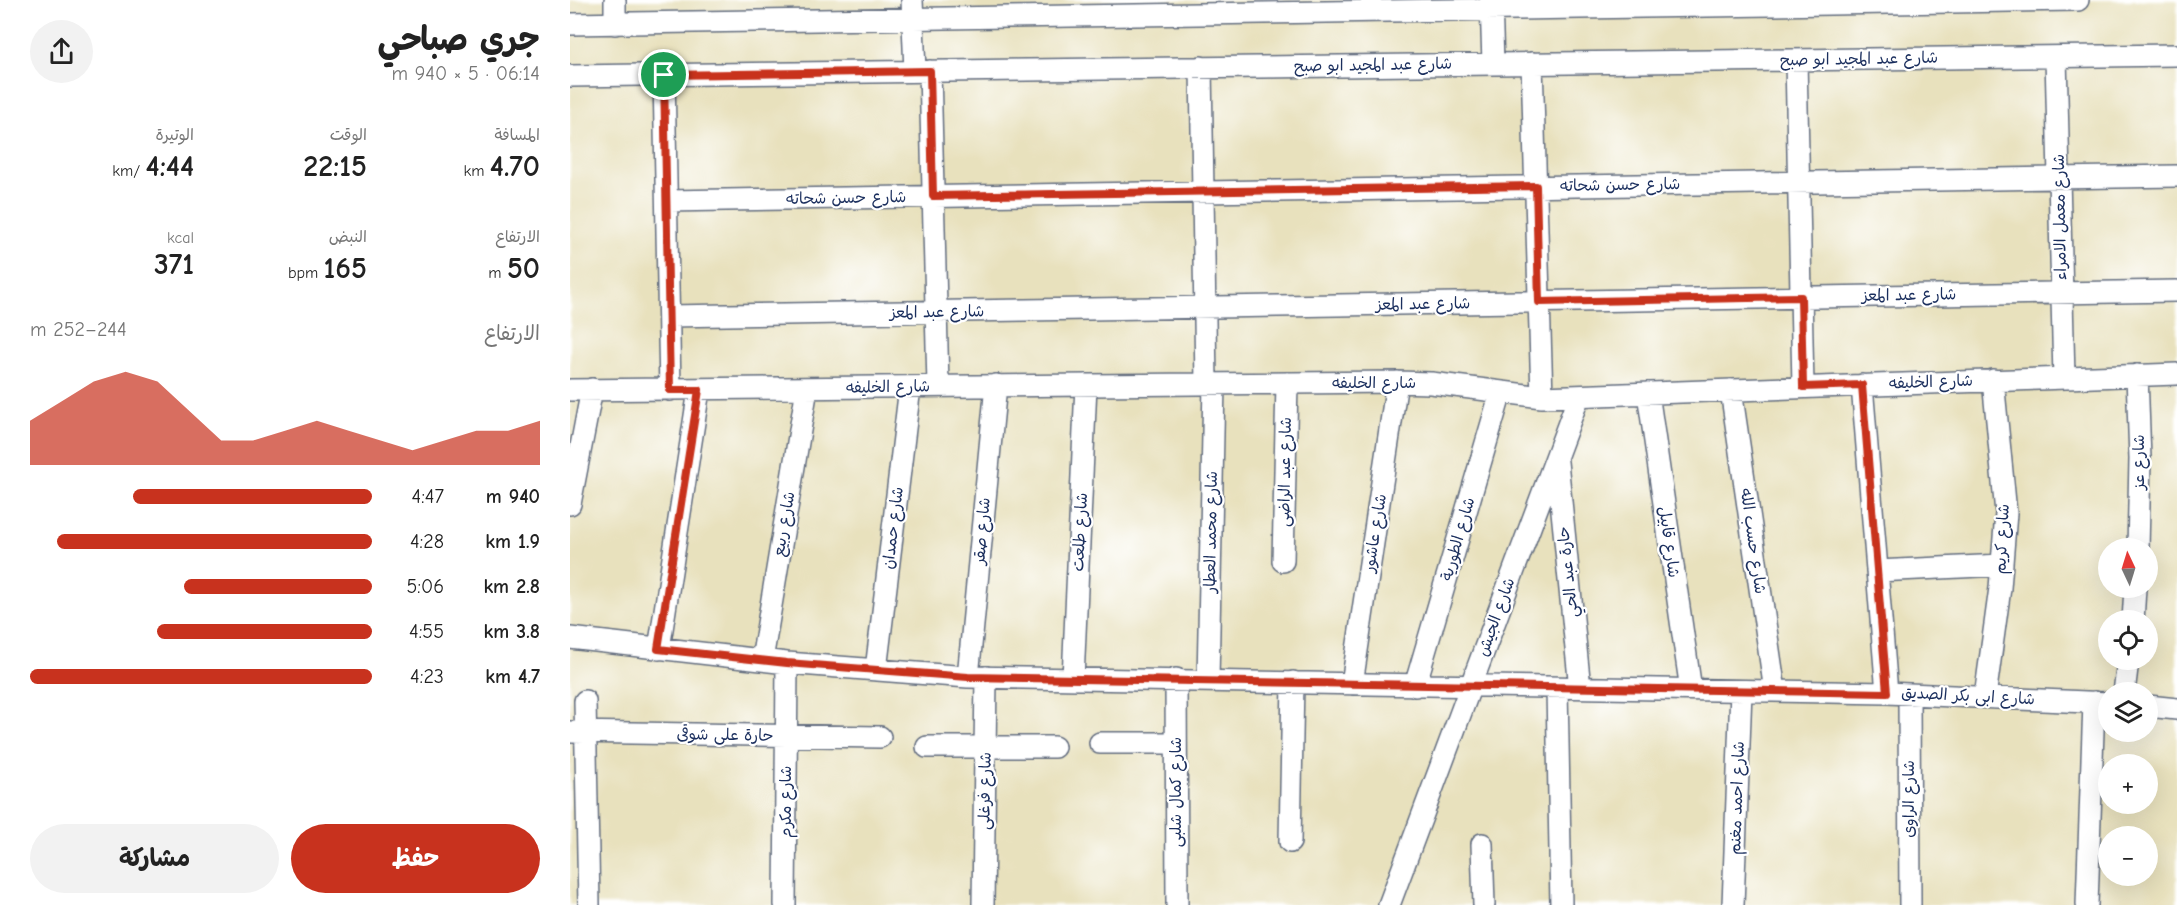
<!DOCTYPE html>
<html lang="ar">
<head>
<meta charset="utf-8">
<style>
	:root { --surface:#fff; --page:#f2f2f2; --text:#222; --muted:#767676; --accent:#c8321e }
	body { margin:0; font-family:"Comic Neue","Playpen Sans Arabic",sans-serif; background:var(--page); color:var(--text); direction:rtl; height:100vh; display:flex; flex-direction:column; font-size:22px; white-space:nowrap }
	* { box-sizing:border-box; margin:0 }
	p { font-size:20px; color:var(--muted) }
	.icon { flex:none; width:33px; height:33px; fill:none; stroke:currentColor; stroke-width:2; stroke-linecap:round; stroke-linejoin:round }
	.map { position:relative; flex:1; overflow:hidden; direction:ltr }
	.details { display:flex; flex-direction:column; background:var(--surface); width:570px }
	.details>* { flex:none }
	.needle { width:39px; rotate:356deg }
	.buttons { position:absolute; left:1528px; top:538px; display:grid; gap:12px }
	.buttons a { display:grid; place-items:center; width:60px; height:60px; border-radius:50%; background:var(--surface); box-shadow:0 6px 24px #0002; font-size:30px }
	.pin { position:absolute; display:grid; place-items:center; width:51px; height:51px; color:#fff; margin:-26px; border:3px solid #fff; border-radius:50%; box-shadow:0 2px 6px #0007 }
	.round { display:grid; place-items:center; flex:none; width:63px; height:63px; border-radius:32px; background:var(--page) }
	.head { display:flex; align-items:center; justify-content:space-between; height:102px; padding:0 30px }
	h1 { font-size:33px; font-weight:700; line-height:45px }
	.figures { display:grid; grid-template-columns:repeat(3,1fr); gap:9px; height:102px; padding:6px 30px }
	.figures div { display:grid; align-content:center }
	.figures b { font-size:30px; font-weight:700 }
	.figures small { font-size:16px; font-weight:400 }
	.figures p { font-size:16px }
	.chart { height:168px; padding:12px 30px }
	.chart p { display:flex; justify-content:space-between }
	.chart svg { width:100%; height:108px; margin-top:6px; fill:var(--accent); opacity:.7 }
	.cta { display:flex; gap:12px; margin-top:auto; padding:12px 30px }
	.cta a { flex:1; height:69px; border-radius:36px; background:var(--accent); color:#fff; font-size:24px; font-weight:700; line-height:69px; text-align:center }
	.cta a+a { background:var(--page); color:var(--text) }
	ul { padding:0 30px; list-style:none; font-size:20px }
	li { display:grid; grid-template-columns:96px 72px 1fr; align-items:center; height:45px }
	li i { height:15px; border-radius:8px; background:var(--accent) }
	main { display:flex; flex:1; min-height:0 }
	.map>svg:first-child { display:block }
	.lines { fill:none; stroke-linecap:round; stroke-linejoin:round }
	.minor-casing { stroke:#636d7f; stroke-width:24 }
	.minor { stroke:#fff; stroke-width:21 }
	.route-casing { stroke:#fff; stroke-width:12 }
	.route { stroke:#c8321e; stroke-width:8 }
	.labels { text-anchor:middle; dominant-baseline:central; stroke-width:4.5; stroke-linejoin:round; paint-order:stroke }
	.street-label { font-size:16px; fill:#1b2f5e; stroke:#fff }
</style>
</head>
<body>
<main>
<div class="map">
<svg width="1607" height="905" viewBox="0 0 1607 905">
	<rect width="100%" height="100%" fill="#fff"/>
	<filter id="ink" filterUnits="userSpaceOnUse"><feTurbulence type="fractalNoise" baseFrequency=".0167" numOctaves="2"/><feDisplacementMap in="SourceGraphic" scale="12" xChannelSelector="R" yChannelSelector="G"/><feConvolveMatrix kernelMatrix="1 2 1 2 8 2 1 2 1" color-interpolation-filters="sRGB"/></filter>
	<filter id="wash" filterUnits="userSpaceOnUse"><feTurbulence type="fractalNoise" baseFrequency=".008" numOctaves="4" result="noise"/><feDisplacementMap in="SourceGraphic" scale="24" xChannelSelector="R" yChannelSelector="G"/><feGaussianBlur stdDeviation="1.35" result="paint"/><feColorMatrix in="noise" values="0 0 0 0 0 0 0 0 0 0 0 0 0 0 0 0 0 1.4 0 .05"/><feComposite in="paint" operator="in"/></filter>
	<g filter="url(#wash)">
		<rect width="100%" height="100%" fill="#e8e1bd"/>
	</g>
	<g filter="url(#ink)">
		<g class="lines">
			<defs>
				<path id="minor" d="M45 0V24
					M342 0 345 71
					M921 0 923 64
					M0 24 1508 0
					M1486 57 1494 378
					M1226 60 1233 387
					M962 63 972 397
					M631 67 636 383
					M360 71 368 386
					M94 75 100 390
					M0 76 1607 55
					M97 201 1607 176
					M99 316 1607 291
					M1567 375 1570 459 1568 549
					M1292 385 1317 693
					M0 390 827 382 861 383 972 397 1607 374
					M1161 390 1205 691
					M1078 393 1121 690
					M987 462 1010 688
					M0 504 22 389
					M713 561 717 383
					M1307 571 1432 565
					M1563 621 1565 588
					M0 638 217 663 398 677 1317 693 1539 703
					M89 649 129 390
					M192 660 237 388
					M306 670 340 387
					M398 677 426 385
					M503 679 516 385
					M606 679 607 905
					M638 680 644 384
					M782 684 827 382
					M845 686 931 392
					M987 688 991 905
					M1554 693 1558 660
					M1339 694 1340 905
					M1415 697 1430 588 1436 513 1423 380
					M15 701 19 905
					M1578 706 1607 709
					M0 732 310 737
					M530 743H606
					M357 747H484
					M720 842 723 682
					M912 844 914 905
					M215 905 217 663
					M413 905 416 677
					M819 905 1009 396
					M1163 905 1171 691
					M1517 905 1524 702"/>
			</defs>
			<!-- minor casing -->
			<use href="#minor" class="minor-casing"/>
			<!-- minor -->
			<use href="#minor" class="minor"/>
		</g>
	</g>
	<g class="lines" filter="url(#ink)">
		<defs>
			<path id="route" d="M360 71 363 196 966 186 969 302 1231 297 1233 387 1292 385 1317 693 398 677 217 663 88 649 129 390H100L94 75Z"/>
		</defs>
		<!-- route casing -->
		<use href="#route" class="route-casing"/>
		<!-- route -->
		<use href="#route" class="route"/>
	</g>
	<g class="labels">
		<!-- street labels -->
		<g class="street-label">
			<text transform="translate(1289 59) rotate(-1)">شارع عبد المجيد ابو صبح</text>
			<text transform="translate(803 65) rotate(-1)">شارع عبد المجيد ابو صبح</text>
			<text transform="translate(1050 185) rotate(-1)">شارع حسن شحاته</text>
			<text transform="translate(276 198) rotate(-1)">شارع حسن شحاته</text>
			<text transform="translate(1490 217) rotate(-91)">شارع معمل الامراء</text>
			<text transform="translate(1339 295) rotate(-1)">شارع عبد المعز</text>
			<text transform="translate(853 304) rotate(-1)">شارع عبد المعز</text>
			<text transform="translate(367 312) rotate(-1)">شارع عبد المعز</text>
			<text transform="translate(1361 382) rotate(-2)">شارع الخليفه</text>
			<text x="804" y="383">شارع الخليفه</text>
			<text transform="translate(318 387) rotate(-1)">شارع الخليفه</text>
			<text transform="translate(1569 462) rotate(-90)">شارع عز</text>
			<text transform="translate(715 472) rotate(-89)">شارع عبد الراضى</text>
			<text transform="translate(214 524) rotate(-80)">شارع ربيع</text>
			<text transform="translate(323 528) rotate(-83)">شارع حمدان</text>
			<text transform="translate(412 531) rotate(-85)">شارع صقر</text>
			<text transform="translate(510 532) rotate(-87)">شارع طلعت</text>
			<text transform="translate(641 532) rotate(-89)">شارع محمد العطار</text>
			<text transform="translate(805 533) rotate(-81)">شارع عاشور</text>
			<text transform="translate(888 539) rotate(-74)">شارع الطورية</text>
			<text transform="translate(1432 539) rotate(-87)">شارع كريم</text>
			<text transform="translate(1183 541) rotate(82)">شارع حسب الله</text>
			<text transform="translate(1099 542) rotate(82)">شارع قابيل</text>
			<text transform="translate(998 572) rotate(-96)">حارة عبد الحي</text>
			<text transform="translate(926 617) rotate(-70)">شارع الجيش</text>
			<text transform="translate(1398 696) rotate(3)">شارع ابى بكر الصديق</text>
			<text transform="translate(155 735) rotate(1)">حارة على شوقى</text>
			<text transform="translate(415 791) rotate(-89)">شارع فرغلى</text>
			<text transform="translate(606 792) rotate(-90)">شارع كمال شلبى</text>
			<text transform="translate(1167 798) rotate(-88)">شارع احمد مغنم</text>
			<text transform="translate(1339 799) rotate(-90)">شارع الراوى</text>
			<text transform="translate(216 802) rotate(-90)">شارع مكرم</text>
		</g>
	</g>
</svg>
<div class="buttons">
<a><svg class="needle" viewBox="-14 -14 28 28"><path d="M0-13l5 13h-10z" fill="#e53935"/><path d="M0 13l5-13h-10z" fill="#767676"/></svg></a>
<a><svg class="icon" aria-label="locate" viewBox="0 0 24 24"><circle cx="12" cy="12" r="6"/><path d="M12 2v4M12 18v4M2 12h4M18 12h4"/></svg></a>
<a><svg class="icon" aria-label="layers" viewBox="0 0 24 24"><path d="M12 4l9 5-9 5-9-5zM3 14l9 5 9-5"/></svg></a>
<a>+</a>
<a>−</a>
</div>
<div class="pin" style="left:94px;top:75px;background:#1e9e55"><svg class="icon" aria-label="arrive" viewBox="0 0 24 24"><path d="M6 21V4h12l-3 4 3 4H6"/></svg></div>
</div>
<section class="details">
<div class="head"><div><h1>جري صباحي</h1><p>06:14 · 5 × 940 m</p></div><a class="round"><svg class="icon" aria-label="share" viewBox="0 0 24 24"><path d="M12 15V3M7 8l5-5 5 5M5 13v7h14v-7"/></svg></a></div>
<div class="figures">
<div><p>المسافة</p><b>4.70<small> km</small></b></div>
<div><p>الوقت</p><b>22:15</b></div>
<div><p>الوتيرة</p><b>4:44<small> /km</small></b></div>
</div>
<div class="figures">
<div><p>الارتفاع</p><b>50<small> m</small></b></div>
<div><p>النبض</p><b>165<small> bpm</small></b></div>
<div><p>kcal</p><b>371</b></div>
</div>
<div class="chart"><p><span>الارتفاع</span>244–252 m</p>
<svg viewBox="0 0 160 44" preserveAspectRatio="none"><path d="M0 44V26L10 18L20 10L30 6L40 10L50 22L60 34L70 34L80 30L90 26L100 30L110 34L120 38L130 34L140 30L150 30L160 26V44z"/></svg>
</div>
<ul>
<li><b>940 m</b>4:47<i style="width:70%"></i></li>
<li><b>1.9 km</b>4:28<i style="width:92%"></i></li>
<li><b>2.8 km</b>5:06<i style="width:55%"></i></li>
<li><b>3.8 km</b>4:55<i style="width:63%"></i></li>
<li><b>4.7 km</b>4:23<i style="width:100%"></i></li>
</ul>
<div class="cta"><a>حفظ</a><a>مشاركة</a></div>
</section>
</main>
</body>
</html>
